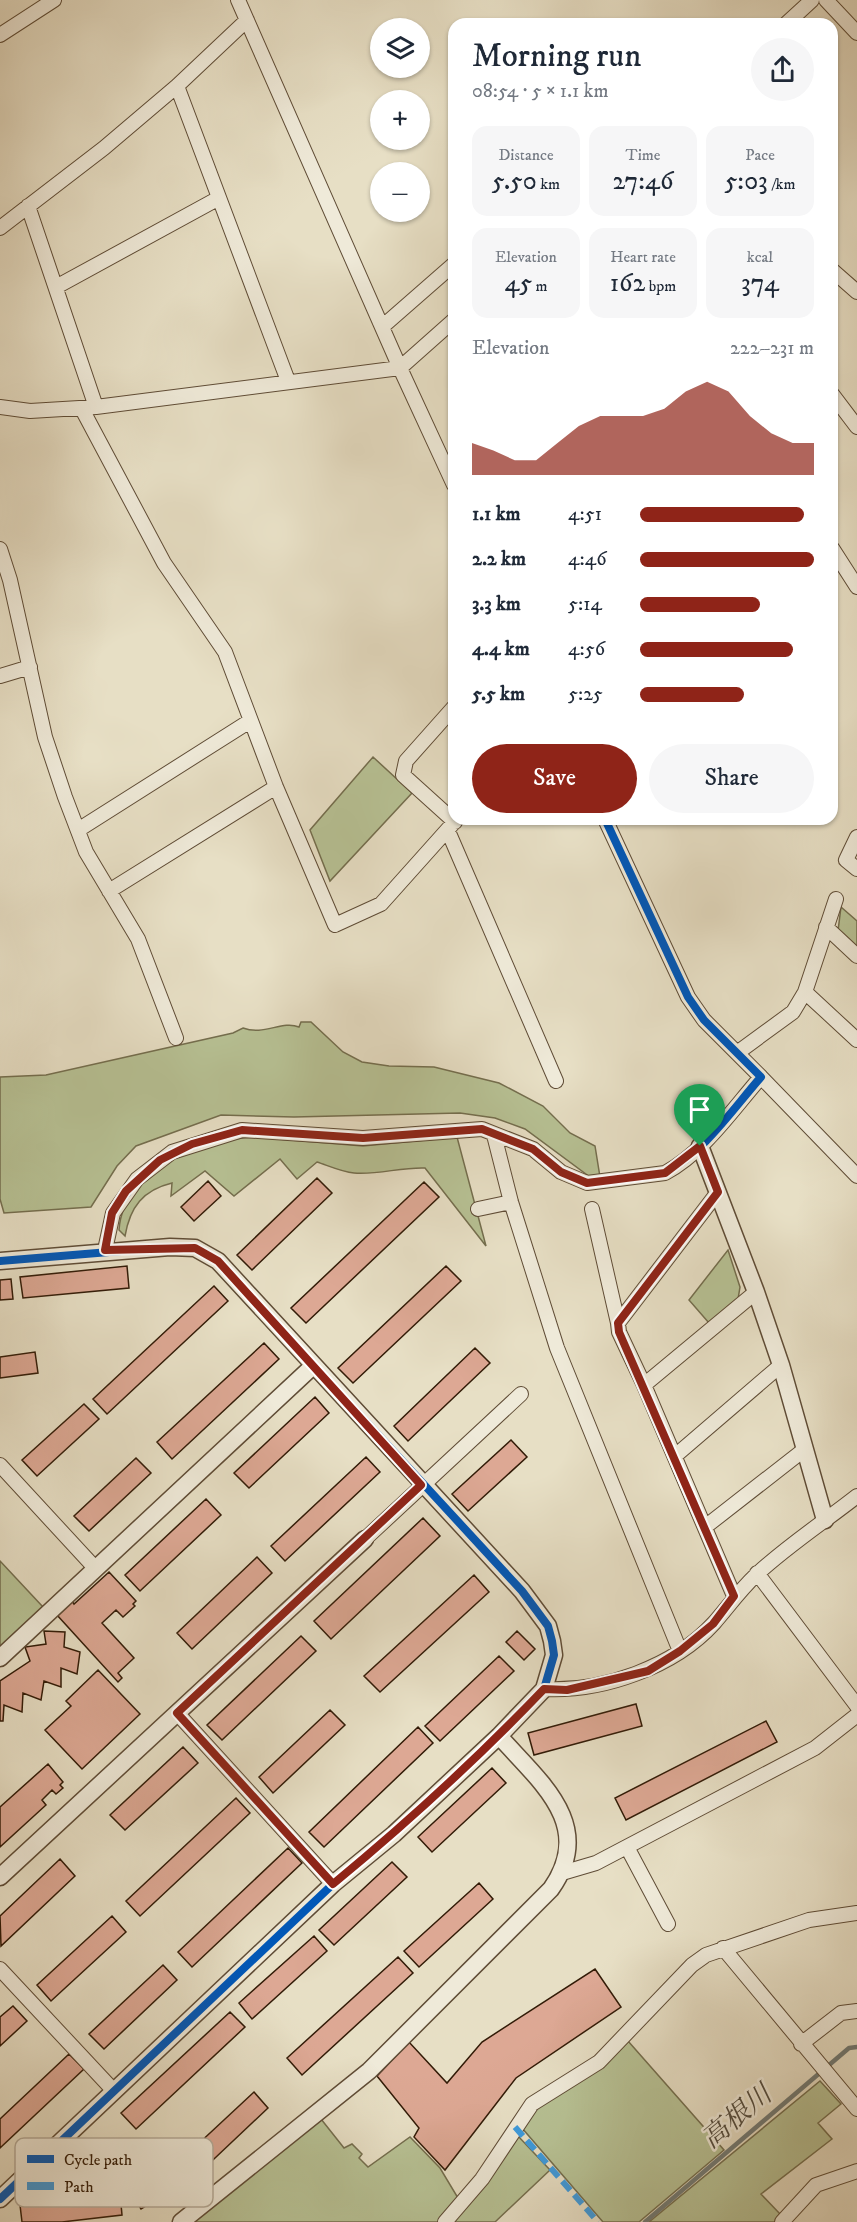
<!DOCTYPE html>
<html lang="en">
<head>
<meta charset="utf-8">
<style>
	:root { --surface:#fff; --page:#f6f6f7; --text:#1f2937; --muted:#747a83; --accent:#8f2418 }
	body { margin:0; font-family:"IM FELL DW Pica","Noto Serif JP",serif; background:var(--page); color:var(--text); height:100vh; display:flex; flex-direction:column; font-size:22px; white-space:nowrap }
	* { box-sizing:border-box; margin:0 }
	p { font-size:20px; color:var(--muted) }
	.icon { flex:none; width:33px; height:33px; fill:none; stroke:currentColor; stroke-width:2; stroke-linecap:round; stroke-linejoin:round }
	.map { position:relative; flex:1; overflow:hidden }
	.panel { position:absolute; left:448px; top:18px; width:390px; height:807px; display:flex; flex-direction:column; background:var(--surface); border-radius:18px; box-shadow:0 2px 4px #0004 }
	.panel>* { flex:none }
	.buttons { position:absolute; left:370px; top:18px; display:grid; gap:12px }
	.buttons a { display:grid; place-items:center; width:60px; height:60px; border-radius:50%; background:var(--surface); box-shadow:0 2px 4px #0004; font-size:30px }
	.pin { position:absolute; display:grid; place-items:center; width:51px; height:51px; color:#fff; margin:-62px -26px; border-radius:50% 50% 50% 0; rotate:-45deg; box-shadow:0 0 6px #0007 }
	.pin .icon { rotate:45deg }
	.round { display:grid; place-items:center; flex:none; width:63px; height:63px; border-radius:32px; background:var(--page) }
	.headline { display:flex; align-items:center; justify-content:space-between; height:102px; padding:0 24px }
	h1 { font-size:33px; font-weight:600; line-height:45px }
	.stats { display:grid; grid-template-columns:repeat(3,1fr); gap:9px; height:102px; padding:6px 24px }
	.stats div { display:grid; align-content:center; border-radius:15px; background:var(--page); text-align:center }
	.stats b { font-size:26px; font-weight:600 }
	.stats small { font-size:16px; font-weight:400 }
	.stats p { font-size:16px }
	.chart { height:168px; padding:12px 24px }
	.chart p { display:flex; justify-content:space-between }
	.chart svg { width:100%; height:108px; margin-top:6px; fill:var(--accent); opacity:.7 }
	.cta { display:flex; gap:12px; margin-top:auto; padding:12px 24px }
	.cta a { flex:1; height:69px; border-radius:36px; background:var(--accent); color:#fff; font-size:24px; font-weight:600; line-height:69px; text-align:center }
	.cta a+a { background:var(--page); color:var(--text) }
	ul { padding:0 24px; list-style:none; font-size:20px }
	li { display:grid; grid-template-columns:96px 72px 1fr; align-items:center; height:45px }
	li i { height:15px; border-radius:8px; background:var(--accent) }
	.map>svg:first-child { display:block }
	.green { fill:#b7c194; stroke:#746e4e; stroke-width:1.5 }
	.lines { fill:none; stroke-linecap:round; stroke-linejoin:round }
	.stream { stroke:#717a75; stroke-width:4.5 }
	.building { fill:#dda894; stroke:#321b07; stroke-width:1.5 }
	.minor-casing { stroke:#5f4c36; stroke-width:16 }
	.tertiary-casing { stroke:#5f4c36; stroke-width:19 }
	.minor { stroke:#efead9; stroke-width:14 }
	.tertiary { stroke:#efead9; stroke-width:16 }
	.quiet { stroke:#3e9bdd; stroke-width:6; stroke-dasharray:12 6; stroke-linecap:butt }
	.cycleway-casing { stroke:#efead9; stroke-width:11 }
	.cycleway { stroke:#0057b8; stroke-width:8 }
	.route-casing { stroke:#fff; stroke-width:12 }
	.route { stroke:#8f2418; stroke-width:8 }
	.labels { text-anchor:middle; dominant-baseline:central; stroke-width:5; stroke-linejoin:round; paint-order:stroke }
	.water-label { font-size:27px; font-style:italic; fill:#524b3e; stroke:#efead9 }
	.key { fill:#efead9; stroke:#b6ac9a; stroke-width:1.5 }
	.key-label { font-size:16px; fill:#321b07 }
</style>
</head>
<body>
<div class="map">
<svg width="857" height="2222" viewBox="0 0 857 2222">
	<rect width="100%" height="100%" fill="#e7dfc5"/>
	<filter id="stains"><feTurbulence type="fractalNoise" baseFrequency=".00333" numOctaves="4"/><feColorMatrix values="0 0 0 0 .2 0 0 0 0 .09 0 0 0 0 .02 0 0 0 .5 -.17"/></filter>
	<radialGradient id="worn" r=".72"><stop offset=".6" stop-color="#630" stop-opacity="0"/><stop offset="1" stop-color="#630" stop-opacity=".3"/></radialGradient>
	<!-- green -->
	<path class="green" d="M373 757 412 793 330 881 310 830Z
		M841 907 857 921V950L838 931Z
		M301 1022H311L343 1052 362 1062 389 1066 434 1067 499 1083 543 1106 570 1133 595 1146 600 1177H590L525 1129 495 1118 460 1113 294 1117 221 1115 136 1146 117 1166 91 1207 4 1213 0 1199V1077L46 1075 233 1033 243 1028C264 1036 282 1020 299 1027Z
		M254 1137 363 1146 457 1137 486 1246 425 1168C401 1167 378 1175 354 1173 342 1172 329 1166 317 1162L297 1179 280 1159 234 1196 205 1171 171 1196 172 1183C143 1190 130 1207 125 1236L119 1230C121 1198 147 1168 176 1154 194 1146 234 1138 254 1137Z
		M728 1250 740 1287 738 1299 709 1323 689 1300Z
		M0 1561 43 1607 0 1647Z
		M628 2041 724 2150 639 2222H603L522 2128 527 2115Z
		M820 2081 841 2104 818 2123 832 2139 761 2194 781 2215 775 2222H649Z
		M321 2119 344 2148 352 2144 362 2154 359 2158 368 2167 410 2137 440 2168 458 2198 439 2222H192Z
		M518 2136 550 2170 495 2222H454Z"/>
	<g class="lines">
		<!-- stream -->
		<path class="stream" d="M645 2222 849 2048 857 2047"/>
	</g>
	<!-- building -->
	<path class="building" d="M317 1178 332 1193 252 1270 237 1255Z
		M208 1181 221 1196 194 1221 181 1207Z
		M424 1182 439 1197 306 1323 291 1308Z
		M127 1266 129 1288 23 1298 20 1277Z
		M446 1266 461 1281 353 1383 338 1368Z
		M11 1279 13 1299 0 1300V1280Z
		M214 1286 228 1301 107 1414 93 1399Z
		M264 1343 279 1359 172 1459 157 1442Z
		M475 1348 490 1363 408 1441 394 1426Z
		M35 1352 38 1373 0 1378V1357Z
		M315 1397 329 1413 249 1488 234 1473Z
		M84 1404 99 1419 37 1476 22 1460Z
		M511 1440 527 1457 468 1511 452 1494Z
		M366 1457 380 1472 285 1561 271 1546Z
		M136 1458 151 1473 89 1531 74 1516Z
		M206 1499 221 1515 140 1591 125 1575Z
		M423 1518 440 1536 331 1639 314 1621Z
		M257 1557 272 1573 192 1649 177 1633Z
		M109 1572 136 1601 133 1604 135 1606 123 1617 116 1610 102 1623 134 1658 118 1673 122 1678 118 1682 57 1615 72 1601 74 1604Z
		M474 1575 489 1592 380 1692 364 1676Z
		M44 1631 65 1632 64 1647 80 1652 77 1674 61 1668V1687L44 1681 41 1700 23 1693 22 1712 4 1705 3 1721H0V1681L30 1661 25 1647 46 1644Z
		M517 1631 535 1649 524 1660 506 1642Z
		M301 1636 316 1651 222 1740 207 1725Z
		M499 1656 514 1671 440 1741 425 1726Z
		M98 1670 140 1714 82 1769 45 1730 71 1706 66 1701Z
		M636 1704 642 1726 534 1755 528 1733Z
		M330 1710 345 1725 273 1793 259 1777Z
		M766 1721 777 1742 626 1820 615 1798Z
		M418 1727 433 1743 324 1847 309 1832Z
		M183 1747 198 1763 125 1830 110 1815Z
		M48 1764 63 1782 60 1785 63 1788 56 1794 52 1790 42 1800 46 1805 0 1847V1807Z
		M492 1768 506 1783 432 1852 418 1837Z
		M236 1798 250 1813 140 1916 126 1901Z
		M288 1848 302 1863 192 1967 178 1952Z
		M60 1859 75 1876 1 1946 0 1916Z
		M392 1862 407 1877 334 1945 319 1930Z
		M479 1883 493 1899 419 1967 404 1951Z
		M112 1916 126 1932 51 2001 37 1985Z
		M314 1936 327 1951 252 2019 239 2003Z
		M398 1957 413 1973 302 2075 287 2058Z
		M163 1965 177 1980 104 2049 89 2034Z
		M595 1969 621 2007 516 2078 445 2170 414 2137 419 2128 377 2076 409 2042 447 2083 482 2042Z
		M13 2006 27 2021 0 2046V2017Z
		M230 2012 245 2027 136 2129 121 2113Z
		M69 2054 84 2069 0 2148V2119Z
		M254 2092 268 2108 196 2176 181 2160Z
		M175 2165 185 2182 141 2209 131 2193Z
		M120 2193 122 2215 62 2222H22L20 2205Z"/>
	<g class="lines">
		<defs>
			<path id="minor" d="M238 0 400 368 454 485
				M826 0 857 33
				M786 24 812 0
				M0 35 54 0
				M177 86 288 381
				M28 206 96 407
				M0 228 104 148 177 86 247 20
				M832 270 857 292
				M56 287 219 198
				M382 327 454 264
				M832 394 857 427
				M0 407 30 411 96 407 400 368 454 320
				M82 409 164 563 225 652 276 787 335 925 381 904 457 819
				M832 548 857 587
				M0 549 10 580 45 737 65 797 86 852 138 939 176 1038
				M0 676 30 667
				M454 707 406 761 403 775 455 822
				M78 830 250 721
				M448 831 556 1081
				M857 837 846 860 857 869
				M109 891 276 787
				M826 927 857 956
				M805 992 857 1040
				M737 1053 793 1012 805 992 836 899
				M761 1077 857 1176
				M494 1135 511 1202 557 1348 680 1651
				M718 1192 618 1323 619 1332 644 1385 734 1596
				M478 1209 511 1202
				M592 1209 618 1323
				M105 1250 113 1213 137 1179 172 1152 242 1130 363 1138 482 1129 533 1149 561 1172 587 1183 665 1173C704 1152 732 1110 761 1077L704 1020 688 997 605 819
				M644 1385 756 1292
				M675 1456 781 1365
				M0 1465 96 1569
				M705 1527 805 1449
				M365 1539 521 1394
				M757 1573 857 1706
				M544 1689C603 1692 674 1667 714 1623 728 1607 740 1590 756 1575 787 1546 824 1522 857 1496
				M177 1713 333 1884
				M627 1847 668 1924
				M562 1873 596 1863 815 1748 857 1715
				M723 1948 857 2109
				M0 1969 114 2091
				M801 2044 841 2013 857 2011
				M445 2222 482 2179 532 2104 599 2062 692 1965 706 1955 809 1920 857 1913
				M782 2222 816 2185 857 2171"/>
			<path id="tertiary" d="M700 1146 756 1292 781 1365 825 1520
				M0 1261 170 1247 195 1248 218 1261 522 1591 548 1626 552 1641 554 1655 544 1689 499 1736 394 1834 333 1884 0 2199
				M0 1658 313 1366
				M0 1877 365 1539
				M181 2222 369 2071 551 1889C596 1825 540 1782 499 1736"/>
		</defs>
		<!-- minor casing -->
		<use href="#minor" class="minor-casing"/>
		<!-- tertiary casing -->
		<use href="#tertiary" class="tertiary-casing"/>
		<!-- minor -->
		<use href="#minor" class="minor"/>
		<!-- tertiary -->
		<use href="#tertiary" class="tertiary"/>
		<!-- quiet -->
		<path class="quiet" d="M515 2127 598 2222"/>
		<defs>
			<path id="cycleway" d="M105 1250 113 1213 137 1179 172 1152 242 1130 363 1138 482 1129 533 1149 561 1172 587 1183 665 1173C704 1152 732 1110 761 1077L704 1020 688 997 605 819
				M0 1261 170 1247 195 1248 218 1261 522 1591 548 1626 552 1641 554 1655 544 1689 499 1736 394 1834 333 1884 0 2199"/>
		</defs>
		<!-- cycleway casing -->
		<use href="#cycleway" class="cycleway-casing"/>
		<!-- cycleway -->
		<use href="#cycleway" class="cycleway"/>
	</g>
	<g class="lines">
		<defs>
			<path id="route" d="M482 1129 533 1149 561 1172 587 1183 665 1173 700 1146 718 1192 618 1323 619 1332 734 1596 713 1624 680 1651 648 1671 567 1690 544 1689C478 1758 407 1823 333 1884L177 1713 421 1485 218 1261 195 1248 105 1250 112 1213 126 1191 160 1160 192 1144 242 1130 363 1138Z"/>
		</defs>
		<!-- route casing -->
		<use href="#route" class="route-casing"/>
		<!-- route -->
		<use href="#route" class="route"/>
	</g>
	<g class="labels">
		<!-- water labels -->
		<g class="water-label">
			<text transform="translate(737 2117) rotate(-40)">高根川</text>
		</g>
	</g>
	<!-- legend -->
	<rect x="15" y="2138" width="198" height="69" rx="9" class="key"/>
	<rect x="27" y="2155" width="27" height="8" fill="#0057b8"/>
	<rect x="27" y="2182" width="27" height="8" fill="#3e9bdd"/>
	<g class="key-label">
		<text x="64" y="2165">Cycle path</text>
		<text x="64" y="2192">Path</text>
	</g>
	<rect width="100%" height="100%" filter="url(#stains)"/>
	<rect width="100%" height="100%" fill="url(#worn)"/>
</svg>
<div class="buttons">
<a><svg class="icon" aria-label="layers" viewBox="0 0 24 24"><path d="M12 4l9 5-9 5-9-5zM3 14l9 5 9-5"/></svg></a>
<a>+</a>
<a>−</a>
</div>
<div class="pin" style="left:700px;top:1146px;background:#1e9e55"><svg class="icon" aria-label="arrive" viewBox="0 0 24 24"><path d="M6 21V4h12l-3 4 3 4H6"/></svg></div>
<section class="panel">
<div class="headline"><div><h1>Morning run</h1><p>08:54 · 5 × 1.1 km</p></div><a class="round"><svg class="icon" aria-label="share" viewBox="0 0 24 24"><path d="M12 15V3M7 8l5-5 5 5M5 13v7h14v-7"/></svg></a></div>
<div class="stats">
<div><p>Distance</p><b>5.50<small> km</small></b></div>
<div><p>Time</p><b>27:46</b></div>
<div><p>Pace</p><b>5:03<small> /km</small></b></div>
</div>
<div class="stats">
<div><p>Elevation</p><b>45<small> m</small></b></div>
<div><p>Heart rate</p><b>162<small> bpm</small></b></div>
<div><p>kcal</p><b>374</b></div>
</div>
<div class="chart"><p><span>Elevation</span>222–231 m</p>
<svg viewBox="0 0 160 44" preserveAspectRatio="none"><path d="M0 44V31L10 34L20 38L30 38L40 31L50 24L60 20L70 20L80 20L90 17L100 10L110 6L120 10L130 20L140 27L150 31L160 31V44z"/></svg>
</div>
<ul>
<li><b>1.1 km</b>4:51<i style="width:94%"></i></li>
<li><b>2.2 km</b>4:46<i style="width:100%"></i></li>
<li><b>3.3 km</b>5:14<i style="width:69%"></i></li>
<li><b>4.4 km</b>4:56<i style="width:88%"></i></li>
<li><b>5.5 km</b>5:25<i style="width:60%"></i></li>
</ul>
<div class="cta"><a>Save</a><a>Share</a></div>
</section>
</div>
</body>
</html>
